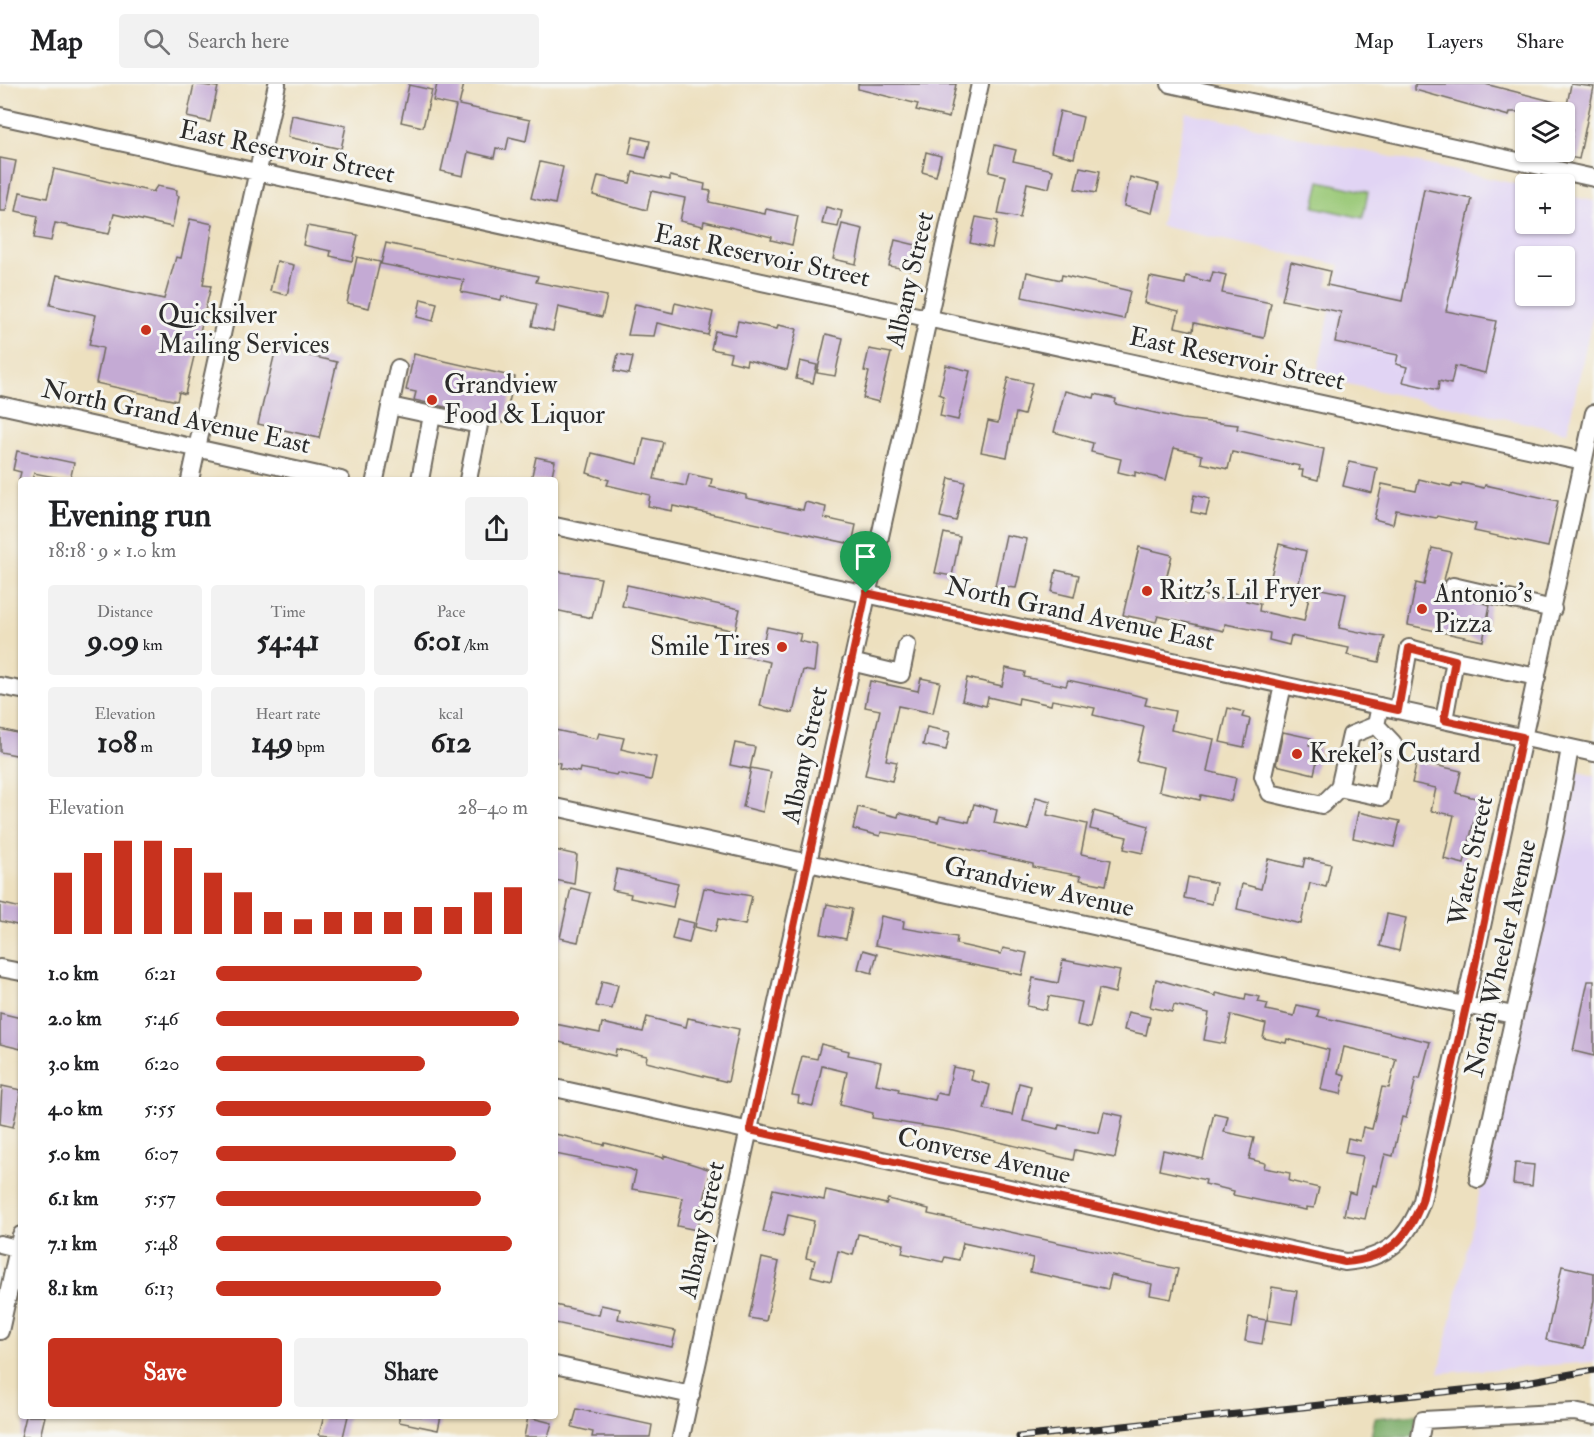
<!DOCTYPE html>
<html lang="en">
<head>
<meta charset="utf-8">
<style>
	:root { --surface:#fff; --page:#f2f2f2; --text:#202124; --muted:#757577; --line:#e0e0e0; --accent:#c8321e }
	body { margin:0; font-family:"IM FELL Double Pica",serif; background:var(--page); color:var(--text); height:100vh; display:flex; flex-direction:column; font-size:22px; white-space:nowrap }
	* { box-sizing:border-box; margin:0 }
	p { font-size:20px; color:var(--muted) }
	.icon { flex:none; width:33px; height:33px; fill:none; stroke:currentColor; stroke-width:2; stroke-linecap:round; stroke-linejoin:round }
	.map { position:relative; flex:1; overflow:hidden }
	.sheet { position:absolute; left:18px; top:393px; width:540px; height:942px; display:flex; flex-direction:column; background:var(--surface); border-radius:6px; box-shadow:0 2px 4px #0004 }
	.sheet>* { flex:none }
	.fabs { position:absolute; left:1515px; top:18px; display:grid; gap:12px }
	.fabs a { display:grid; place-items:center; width:60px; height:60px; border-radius:6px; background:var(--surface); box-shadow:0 2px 4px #0004; font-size:30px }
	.pin { position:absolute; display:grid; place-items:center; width:51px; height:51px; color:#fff; margin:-62px -26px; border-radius:50% 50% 50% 0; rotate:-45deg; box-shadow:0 0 6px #0007 }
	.pin .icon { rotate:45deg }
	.round { display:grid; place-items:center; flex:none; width:63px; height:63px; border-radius:6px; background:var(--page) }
	.headline { display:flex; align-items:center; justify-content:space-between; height:102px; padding:0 30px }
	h1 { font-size:33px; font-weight:800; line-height:45px }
	.metrics { display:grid; grid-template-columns:repeat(3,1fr); gap:9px; height:102px; padding:6px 30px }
	.metrics div { display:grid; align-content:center; border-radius:6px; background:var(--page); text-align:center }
	.metrics b { font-size:30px; font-weight:800 }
	.metrics small { font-size:16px; font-weight:400 }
	.metrics p { font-size:16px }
	.chart { height:168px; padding:12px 30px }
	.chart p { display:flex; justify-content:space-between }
	.chart svg { width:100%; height:108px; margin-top:6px; stroke:var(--accent); stroke-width:6 }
	.action { display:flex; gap:12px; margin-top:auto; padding:12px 30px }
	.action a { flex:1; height:69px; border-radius:6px; background:var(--accent); color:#fff; font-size:24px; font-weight:800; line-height:69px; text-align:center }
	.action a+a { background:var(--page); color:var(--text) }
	ul { padding:0 30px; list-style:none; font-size:20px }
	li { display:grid; grid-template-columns:96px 72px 1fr; align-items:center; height:45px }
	li i { height:15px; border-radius:8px; background:var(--accent) }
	header { display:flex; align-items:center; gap:36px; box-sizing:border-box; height:84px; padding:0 30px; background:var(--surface); border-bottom:2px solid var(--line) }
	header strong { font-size:28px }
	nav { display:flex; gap:33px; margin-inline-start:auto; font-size:21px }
	.search { width:420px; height:54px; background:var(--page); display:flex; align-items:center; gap:15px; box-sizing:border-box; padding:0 21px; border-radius:6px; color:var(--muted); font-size:22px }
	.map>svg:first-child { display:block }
	.built { fill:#e1d4f4; fill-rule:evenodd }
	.green { fill:#99c876; stroke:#627a50; stroke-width:1.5 }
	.forest { fill:#7aac67; stroke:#526c49; stroke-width:1.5 }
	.building { fill:#c4aad4 }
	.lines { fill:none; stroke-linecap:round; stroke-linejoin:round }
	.minor-casing { stroke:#6f6a5f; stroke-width:20 }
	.minor { stroke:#fff; stroke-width:16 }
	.rail-casing { stroke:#2b2b2b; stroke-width:7 }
	.rail { stroke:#f6f6f2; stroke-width:4.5; stroke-dasharray:14; stroke-linecap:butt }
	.route-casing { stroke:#fff; stroke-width:12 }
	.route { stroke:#c8321e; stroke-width:8 }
	.poi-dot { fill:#c8321e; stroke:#f6f6f2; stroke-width:2 }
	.labels { text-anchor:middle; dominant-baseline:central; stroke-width:6; stroke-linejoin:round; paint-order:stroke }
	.street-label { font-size:26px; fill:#2b2b2b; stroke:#f6f6f2 }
	.poi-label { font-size:26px; fill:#2b2b2b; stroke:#f6f6f2; text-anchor:start }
</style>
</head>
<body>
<header>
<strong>Map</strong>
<div class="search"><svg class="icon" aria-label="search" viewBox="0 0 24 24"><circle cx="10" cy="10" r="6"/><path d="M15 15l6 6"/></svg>Search here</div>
<nav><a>Map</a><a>Layers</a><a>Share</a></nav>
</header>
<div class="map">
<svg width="1594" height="1353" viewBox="0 0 1594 1353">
	<rect width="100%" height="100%" fill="#f6f6f2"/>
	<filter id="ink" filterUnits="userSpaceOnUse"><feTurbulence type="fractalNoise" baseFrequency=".0167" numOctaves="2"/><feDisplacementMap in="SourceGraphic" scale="12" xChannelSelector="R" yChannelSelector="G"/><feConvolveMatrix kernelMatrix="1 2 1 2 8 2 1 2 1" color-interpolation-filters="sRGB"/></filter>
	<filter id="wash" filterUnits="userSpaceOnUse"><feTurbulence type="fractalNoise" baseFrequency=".008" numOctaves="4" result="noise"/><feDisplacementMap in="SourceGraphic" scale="24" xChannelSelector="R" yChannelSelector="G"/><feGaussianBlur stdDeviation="1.35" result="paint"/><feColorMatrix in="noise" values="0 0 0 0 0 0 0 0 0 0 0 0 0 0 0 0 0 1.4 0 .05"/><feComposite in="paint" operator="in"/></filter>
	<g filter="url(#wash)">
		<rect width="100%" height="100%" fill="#ede0bf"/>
		<!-- built -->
		<path class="built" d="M1186 28 1525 102 1526 140H1564L1565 111 1594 117V226L1567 348 1316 293 1340 181 1160 142ZM1526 172H1564V212H1526Z
			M1574 687 1594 692V1278L1439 1289Z"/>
		<!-- green -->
		<path class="green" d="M1320 97 1368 108 1363 134 1314 123Z"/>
		<!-- forest -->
		<path class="forest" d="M1417 1330 1413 1353H1371L1375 1334Z"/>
		<g id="blocks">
			<!-- building -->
			<path class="building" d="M194 0 218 3 210 38 187 33Z
				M437 0H464L459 21 530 36 526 57 509 53 506 66 496 64 494 74 468 68 463 92 441 87 456 22 433 17Z
				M858 0H956L949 34 916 26 918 20 858 5Z
				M1415 0H1485L1567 21 1571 0 1594 3 1579 75 1568 73 1573 45 1564 43V28H1510L1509 32 1415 6Z
				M409 1 432 6 423 43 401 38Z
				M1060 27 1083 33 1074 74 1051 68Z
				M292 31 346 42 341 65 288 53Z
				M633 53 650 57 646 74 629 70Z
				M995 61 1016 66 1013 77 1053 86 1049 104 1027 99 1020 134 998 130 1006 92 989 88Z
				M926 68 941 72 936 92 922 88Z
				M0 74 16 77 6 127H0Z
				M540 78 563 83 555 120 531 114Z
				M1080 83 1100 87 1096 109 1075 105Z
				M54 85 153 108 157 102 177 106 176 111 179 112 172 143 114 130 109 150 55 139 51 157 34 154 38 132 16 127 20 108 47 114Z
				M633 88 670 96V92L705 100 704 106 711 107 709 118 765 130 766 125 798 132 792 161 771 156 772 153 704 137 703 142 680 137 685 114 651 107 647 126 593 111 598 92 630 99Z
				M1130 93 1159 100 1152 129 1124 122Z
				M1424 105 1472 115 1446 227 1496 237 1485 289 1455 282 1451 300 1439 297 1438 306 1403 298 1407 283 1396 280 1398 271 1335 258 1341 228 1282 216 1291 178 1330 187 1327 201 1402 217Z
				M826 123 842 127 838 143 822 140Z
				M976 133 998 137 992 164 970 159Z
				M190 135 213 140 203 201 211 202 185 310 179 308 177 317 96 299 103 264 89 261 96 231 50 221 57 191 164 215 176 173 181 174Z
				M842 140 863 145 856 180 833 175Z
				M307 142 358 151 352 177 330 172 331 167 303 161Z
				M895 156 916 161 910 186 889 182Z
				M386 159 538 192 536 198 607 212 602 233 558 223 553 247 532 242 537 220 502 212 501 216 461 208 464 196 381 180Z
				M357 173 380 178 369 224 347 219Z
				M277 177 294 181 287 211 270 207Z
				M1027 188 1061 196 1062 191 1130 207 1124 235 1022 213Z
				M1213 188 1226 191 1222 209 1271 219 1264 254 1194 239 1193 247 1175 243 1179 227 1144 219 1150 193 1185 200 1186 192 1210 198Z
				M421 215 437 219 433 237 417 233Z
				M675 219 713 228 708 251 657 239 654 252 628 251 635 220 673 229Z
				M738 237 777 245 778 241 797 245 787 286 747 276 746 281 729 277 731 269 711 265 715 247 735 251Z
				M826 250 843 254 835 292 817 289Z
				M276 264 337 278 319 354 258 340Z
				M869 265 891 269 879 318 863 314 869 288 864 287Z
				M414 270 515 293 504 339 488 335 481 331 414 316 416 308 406 306Z
				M618 270 633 273 629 290 614 287Z
				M800 277 817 281 813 299 796 295Z
				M946 281 970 287 958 336 940 332 944 312 939 310Z
				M1008 294 1032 299 1024 331 1016 329 1007 373 981 368 988 337 998 339Z
				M1065 307 1094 314 1095 310 1116 315 1115 320 1182 335 1238 341 1237 345 1324 365 1318 396 1302 392 1303 386H1299L1300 382 1232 368 1228 385 1201 379 1202 371 1174 364 1166 396 1135 388V392L1118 388 1121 375 1091 368 1093 359 1054 348Z
				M644 354 663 358 654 395 686 402 689 390 712 395 710 403 746 411V414L803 426 805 418 826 423 824 434 856 441 852 460 673 422 672 427 648 422 650 411 607 401 609 396 587 389 592 369 638 380Z
				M17 367 74 379 70 396 34 389 32 396H19L21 388 13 386Z
				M536 373 555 377 551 396H531Z
				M1349 378 1377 384 1372 409 1343 402Z
				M949 394 965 398 956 437 940 433Z
				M1419 395 1452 403V400L1461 402 1462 399 1484 404 1485 401 1558 417 1548 463 1474 447 1476 440 1437 432 1436 434 1396 426 1393 440 1374 435 1382 400 1416 407Z
				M1194 411 1210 415 1206 431 1191 428Z
				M944 449 960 453 952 492 935 489Z
				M1006 451 1027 455 1016 504 995 502Z
				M1279 460 1306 467 1298 503 1270 496Z
				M1139 463 1172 471 1162 512 1188 518 1191 509 1227 516 1229 508 1246 512V517L1260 520 1259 527 1304 537 1311 503 1346 510 1339 544 1385 553 1379 578 1347 571 1349 564 1291 552 1289 561 1269 556 1270 549 1225 540 1224 547 1158 532 1156 538 1123 531Z
				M1432 464 1451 468 1443 500 1445 509 1490 521 1483 557 1408 541 1416 499 1424 501Z
				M1056 486 1079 491 1074 513 1052 508Z
				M555 487 601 494 592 534 555 526Z
				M627 501 740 525 735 547 622 522Z
				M767 543 801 550 799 557 817 561 814 588 803 586 793 629 760 622 770 578 738 571 741 558 762 563Z
				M1006 584 1025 588 1024 593 1066 602 1068 596 1119 607 1147 614 1145 621 1175 627 1171 646 1214 655 1207 687 1236 694 1231 717 1201 711 1200 716 1159 707 1164 683 1136 677 1144 643 1093 631 1095 624 1052 616 1051 621 1019 614 1018 620 988 613 986 622 962 616 967 594 1002 602Z
				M921 594 940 598 933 629 898 622 886 676 897 678 892 697 865 691 880 626 865 623 870 597 918 607Z
				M1228 624 1244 628 1242 633 1250 635 1244 663 1220 658Z
				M927 643 950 648 946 666 923 661Z
				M0 645 21 650V672L0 668Z
				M555 646 597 655 599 649 624 654 621 665 656 673 651 696 617 689 616 691 580 684 579 688 559 684 560 679 555 678Z
				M1283 648 1311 654 1309 661 1320 664 1314 690 1276 681Z
				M735 659 755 663 750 685 730 681Z
				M1417 677 1461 687 1456 709 1479 715 1464 780 1444 775 1454 731 1431 727 1436 704 1412 699Z
				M751 684 771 688 763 728 743 723Z
				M1036 713 1050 717 1047 731 1087 740 1081 770 1111 776 1106 801 1080 796 1081 792 1033 783V780L922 755 881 748 880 752 853 745 858 723 898 733 899 729 938 738 940 732 969 738 974 720 997 726 994 739 1028 746Z
				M1094 727 1149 742 1143 769 1124 765 1127 753 1090 745Z
				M1358 728 1400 737 1394 763 1353 754Z
				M555 766 577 771 574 800 555 796Z
				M1305 774 1331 780 1326 803 1310 799 1301 840 1237 825 1242 800 1261 805 1268 775 1303 783Z
				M617 785 678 799 673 823 630 814 631 810 612 806Z
				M1188 793 1216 799 1212 820 1184 814Z
				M571 804 590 809 578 858 560 854Z
				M704 804 752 812 745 841 718 835 715 848 695 843Z
				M0 819 21 824V842L0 837Z
				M827 820 852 825 846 855 821 850Z
				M1387 830 1406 834 1399 867 1380 862Z
				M881 832 904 837 903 844 957 853 956 860 1001 870 1003 864 1027 869 1022 891 875 861Z
				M677 835 694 839 689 859 672 855Z
				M863 866 877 870 872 889 858 885Z
				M1063 876 1120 887 1115 909 1099 905 1090 944 1077 941 1082 918 1049 912 1046 926 1027 922 1033 894 1058 899Z
				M1156 895 1216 912V909L1245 916 1246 910 1260 913 1258 918 1268 920 1266 926 1294 932 1297 921 1319 926 1317 932 1430 958 1420 995 1416 994 1406 1034 1402 1033 1393 1072 1385 1070 1377 1102 1373 1101 1365 1135 1344 1131 1349 1108 1355 1110 1363 1072 1345 1069 1348 1054 1360 1057 1363 1043 1372 1045 1382 1003 1389 1004 1396 975 1344 963 1338 989 1345 991 1341 1010 1321 1006 1329 966 1287 955 1286 959 1263 954 1266 940 1231 931 1225 960 1204 956 1209 929 1174 921 1172 928 1150 923Z
				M602 897 618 901 612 925 596 922Z
				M1588 897H1594V972L1573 967Z
				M1128 928 1150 933 1146 951 1124 946Z
				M0 929 21 934V965L0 960Z
				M647 933 686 943 688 934 739 945 728 998 646 978 647 972 616 965 615 972 555 957V940L600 949 602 939 643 948Z
				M821 960 849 967 848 971 881 978 876 1000 899 1005 898 1008 935 1016 937 1009 947 1011 953 983 973 987 971 996 990 1001 984 1025 1012 1031 1019 999 1031 1002 1023 1037 1058 1045 1059 1041 1099 1049 1104 1028 1123 1032 1115 1074 1075 1066 1073 1076 954 1047 872 1034 873 1029 840 1021 847 988 822 982 813 1022 798 1019 799 1012 792 1011 802 972 817 975Z
				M2 1002 21 1006 13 1043 0 1040Z
				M1214 1029 1228 1032 1224 1048 1254 1054 1249 1075 1265 1079 1264 1084 1290 1089 1289 1097 1319 1104 1314 1124 1306 1123V1126L1233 1111 1234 1107 1205 1100 1206 1096 1159 1086 1163 1066 1203 1075Z
				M555 1050 604 1061 605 1059 664 1074V1071L711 1086 697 1146 677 1142 683 1114 632 1105 636 1088 630 1085 555 1070Z
				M1515 1079 1534 1081 1532 1102 1513 1100Z
				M773 1105 824 1116 826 1106 886 1120 888 1115 929 1125 928 1130 1178 1185 1171 1215 1150 1211 1152 1200 1111 1191 1108 1205 1030 1188 1033 1174 963 1159 959 1176 945 1173 943 1178 902 1169 904 1160 858 1150 853 1171 838 1167 831 1197 811 1192 815 1176 806 1174 814 1137 788 1131 783 1152 763 1148Z
				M762 1174 779 1178 766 1237 749 1234Z
				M1562 1182 1594 1189V1216L1584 1264 1546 1256Z
				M1272 1203 1297 1207 1292 1240 1267 1236Z
				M555 1221 599 1231 601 1221 620 1225 618 1235 676 1247 672 1263 555 1239Z
				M1249 1233 1266 1236 1262 1260 1245 1257Z
				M577 1325 652 1341 650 1353H592L593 1348 572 1343Z
				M26 1332H45L40 1353H21Z
				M324 1332H348L343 1353 319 1351Z
				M399 1332H441L438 1346 399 1338Z
				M528 1333 552 1339 548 1353H524Z"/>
		</g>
	</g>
	<g filter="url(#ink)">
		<use href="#blocks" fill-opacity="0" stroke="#6f6a5f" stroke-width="1.5"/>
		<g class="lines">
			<defs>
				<path id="minor" d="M1170 0 1594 94
					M0 32 1583 377
					M0 321 341 396
					M390 322 479 341 468 396
					M190 396 277 0
					M375 396 398 284
					M420 396 432 331
					M555 442 1594 669
					M1453 502 1553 525
					M851 578 901 590 907 561
					M1283 601 1263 692 1270 709 1322 721 1339 704
					M0 602 21 606
					M1398 626 1409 564 1455 576
					M1444 636 1455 576 1537 593
					M1376 641 1351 651 1339 704 1381 713 1393 659 1376 641 1380 622
					M555 723 1266 880 1513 931
					M0 884 21 888
					M555 1004 1345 1178C1387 1175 1408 1155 1422 1117L1594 329
					M1478 1095 1556 743 1570 664
					M0 1160 21 1165
					M0 1247 21 1151
					M555 1281 691 1311
					M681 1353 980 0
					M1420 1353 1423 1336 1574 1328 1594 1332"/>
			</defs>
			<!-- minor casing -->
			<use href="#minor" class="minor-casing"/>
			<!-- minor -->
			<use href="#minor" class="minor"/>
			<defs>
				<path id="rail" d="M1019 1353 1509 1301 1594 1286"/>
			</defs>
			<!-- rail casing -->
			<use href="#rail" class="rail-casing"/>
			<!-- rail -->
			<use href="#rail" class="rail"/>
		</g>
	</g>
	<g class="lines" filter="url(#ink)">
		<defs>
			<path id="route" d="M866 509 1398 626 1409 564 1455 576 1444 636 1522 653 1472 896 1422 1117C1408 1155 1387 1175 1345 1178L750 1046Z"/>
		</defs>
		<!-- route casing -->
		<use href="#route" class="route-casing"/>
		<!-- route -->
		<use href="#route" class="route"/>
	</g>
	<!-- markers -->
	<g class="poi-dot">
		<circle cx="146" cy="246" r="6"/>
		<circle cx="432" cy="316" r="6"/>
		<circle cx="1147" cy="507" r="6"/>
		<circle cx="1422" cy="525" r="6"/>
		<circle cx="782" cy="563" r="6"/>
		<circle cx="1297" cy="670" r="6"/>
	</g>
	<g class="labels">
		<!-- street labels -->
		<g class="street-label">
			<text transform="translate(287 68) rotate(12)">East Reservoir Street</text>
			<text transform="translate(762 172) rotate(12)">East Reservoir Street</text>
			<text transform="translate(910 196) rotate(-77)">Albany Street</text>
			<text transform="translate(1237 275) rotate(12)">East Reservoir Street</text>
			<text transform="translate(176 333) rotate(12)">North Grand Avenue East</text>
			<text transform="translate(1080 530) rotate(12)">North Grand Avenue East</text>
			<text transform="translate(805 671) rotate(-78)">Albany Street</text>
			<text transform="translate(1471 777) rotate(-78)">Water Street</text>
			<text transform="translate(1039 803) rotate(13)">Grandview Avenue</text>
			<text transform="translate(1501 874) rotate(-77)">North Wheeler Avenue</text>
			<text transform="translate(984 1072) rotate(13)">Converse Avenue</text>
			<text transform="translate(702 1146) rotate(-78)">Albany Street</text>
		</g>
		<!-- poi labels -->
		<g class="poi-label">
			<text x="158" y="231">Quicksilver<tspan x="158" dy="30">Mailing Services</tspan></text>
			<text x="444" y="301">Grandview<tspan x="444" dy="30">Food &amp; Liquor</tspan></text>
			<text x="1159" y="507">Ritz's Lil Fryer</text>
			<text x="1434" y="510">Antonio's<tspan x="1434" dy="30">Pizza</tspan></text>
			<text x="770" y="563" text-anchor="end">Smile Tires</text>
			<text x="1309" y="670">Krekel's Custard</text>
		</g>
	</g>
</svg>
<div class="fabs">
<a><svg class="icon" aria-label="layers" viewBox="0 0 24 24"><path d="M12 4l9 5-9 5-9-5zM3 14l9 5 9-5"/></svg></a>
<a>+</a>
<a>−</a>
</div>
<div class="pin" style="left:866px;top:509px;background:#1e9e55"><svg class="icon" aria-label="arrive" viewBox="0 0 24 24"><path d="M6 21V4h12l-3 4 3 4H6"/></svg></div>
<section class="sheet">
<div class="headline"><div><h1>Evening run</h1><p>18:18 · 9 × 1.0 km</p></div><a class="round"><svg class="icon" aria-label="share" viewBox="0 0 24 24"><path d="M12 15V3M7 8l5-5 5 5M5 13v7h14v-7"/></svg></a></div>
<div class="metrics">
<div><p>Distance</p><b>9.09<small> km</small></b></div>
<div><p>Time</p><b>54:41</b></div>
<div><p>Pace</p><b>6:01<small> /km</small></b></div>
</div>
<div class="metrics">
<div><p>Elevation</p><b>108<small> m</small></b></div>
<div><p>Heart rate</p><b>149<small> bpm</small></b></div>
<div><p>kcal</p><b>612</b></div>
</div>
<div class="chart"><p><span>Elevation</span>28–40 m</p>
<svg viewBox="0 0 160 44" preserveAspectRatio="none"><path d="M5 44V19M15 44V11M25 44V6M35 44V6M45 44V9M55 44V19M65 44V27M75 44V35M85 44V38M95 44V35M105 44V35M115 44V35M125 44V33M135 44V33M145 44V27M155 44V25"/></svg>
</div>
<ul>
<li><b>1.0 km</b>6:21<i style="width:66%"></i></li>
<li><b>2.0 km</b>5:46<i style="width:97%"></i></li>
<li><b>3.0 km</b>6:20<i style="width:67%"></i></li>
<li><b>4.0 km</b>5:55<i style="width:88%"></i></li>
<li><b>5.0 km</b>6:07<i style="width:77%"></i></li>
<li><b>6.1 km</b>5:57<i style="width:85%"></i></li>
<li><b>7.1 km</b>5:48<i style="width:95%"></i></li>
<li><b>8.1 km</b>6:13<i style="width:72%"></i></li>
</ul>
<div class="action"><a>Save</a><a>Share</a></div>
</section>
</div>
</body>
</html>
